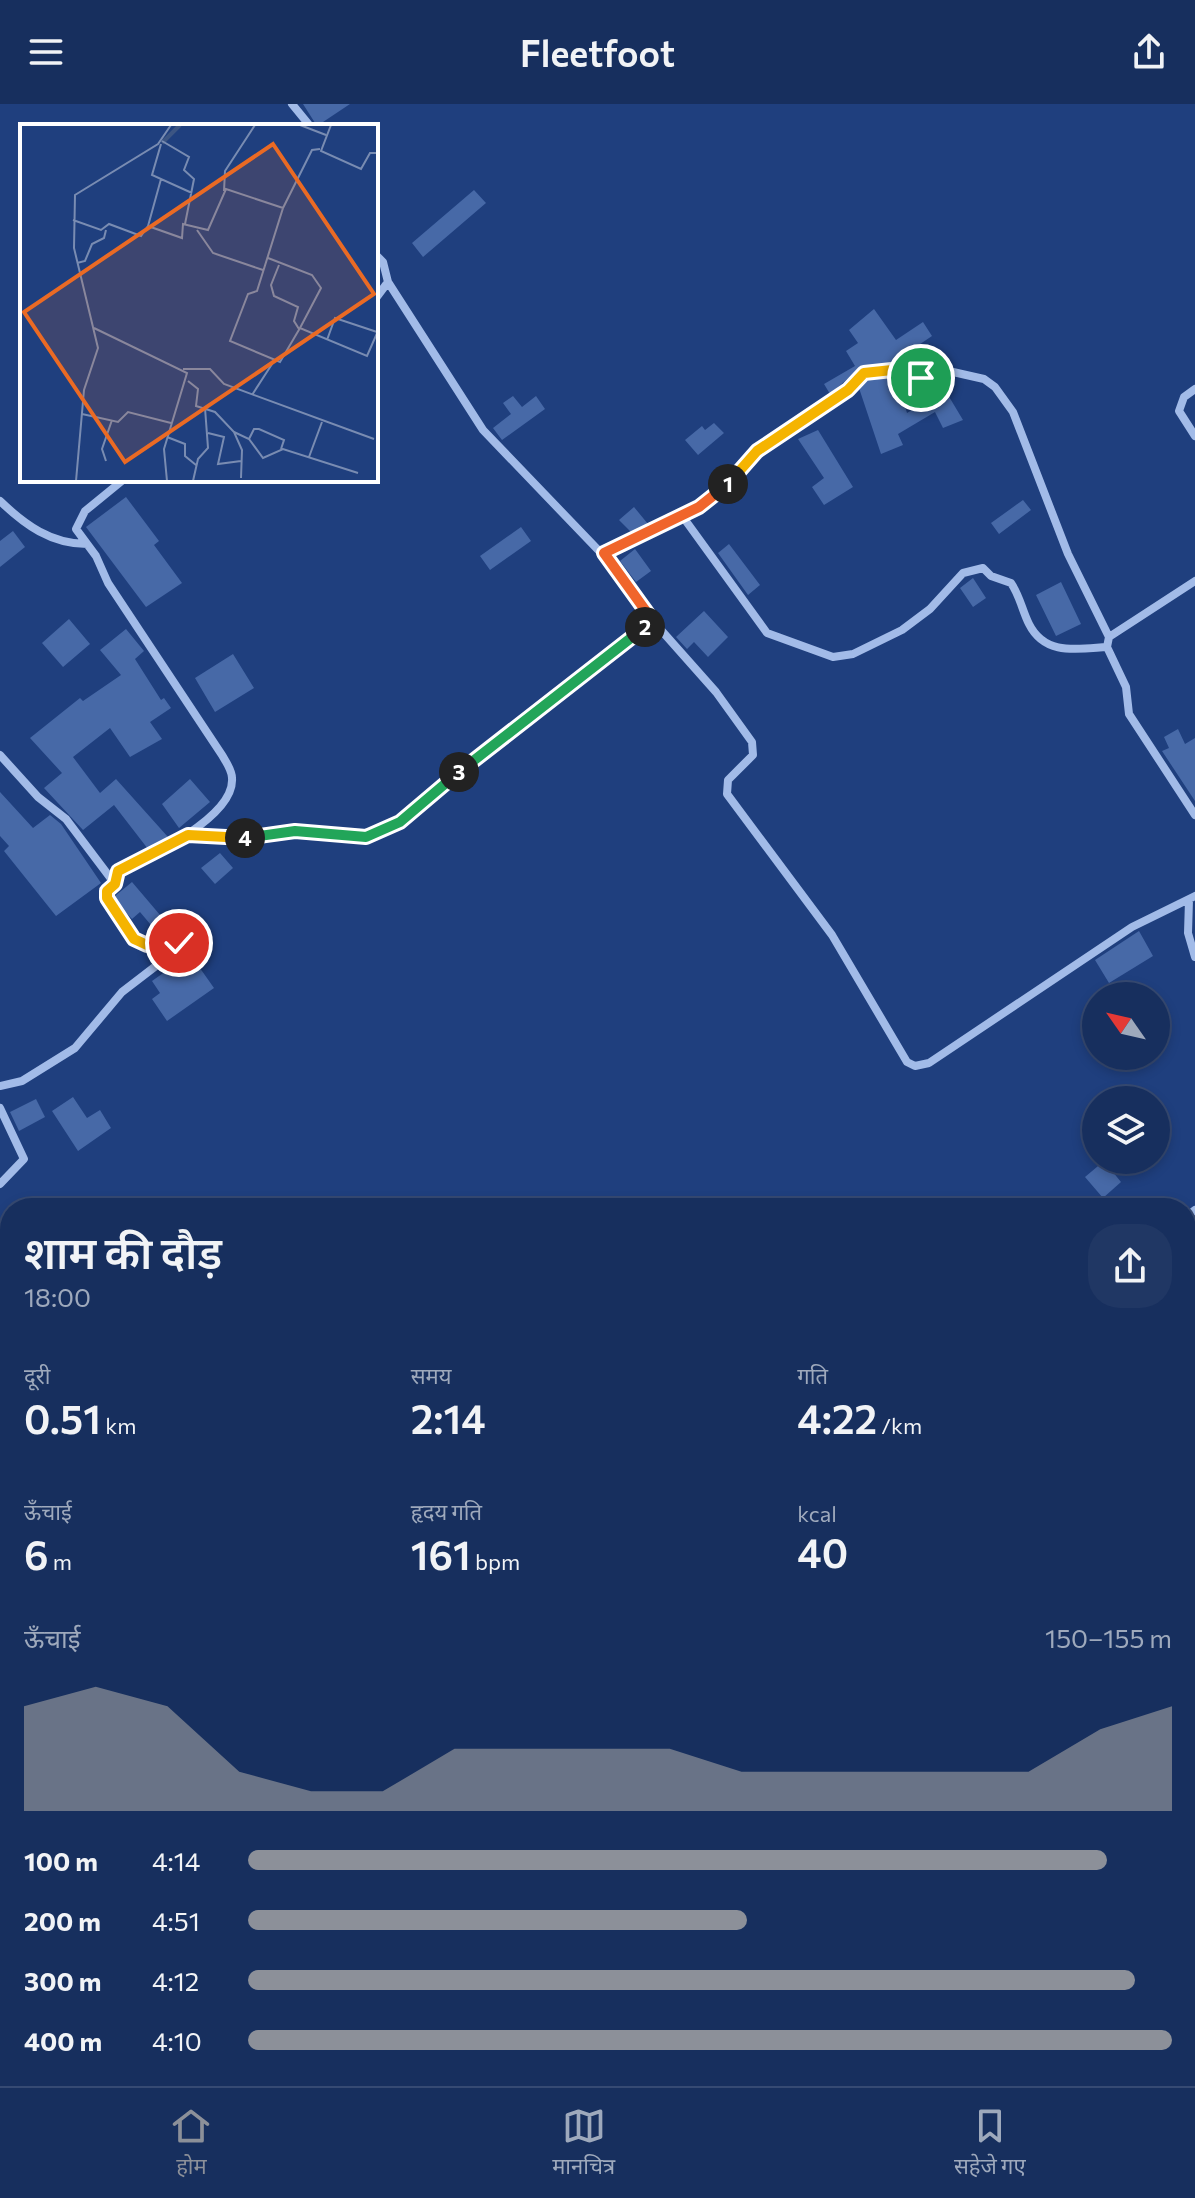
<!DOCTYPE html>
<html lang="hi">
<head>
<meta charset="utf-8">
<style>
	:root { --surface:#172f5e; --page:#203764; --text:#f1f3f6; --muted:#9ea9bc; --line:#364a73; --accent:#8c9099 }
	body { margin:0; font-family:Commissioner,"Noto Sans Devanagari",sans-serif; background:var(--page); color:var(--text); height:100vh; display:flex; flex-direction:column; font-size:30px; white-space:nowrap }
	* { box-sizing:border-box; margin:0 }
	p { font-size:26px; color:var(--muted) }
	.icon { flex:none; width:44px; height:44px; fill:none; stroke:currentColor; stroke-width:2; stroke-linecap:round; stroke-linejoin:round }
	.map { position:relative; flex:1; overflow:hidden }
	.sheet { position:absolute; left:0px; top:1094px; width:1196px; height:888px; display:flex; flex-direction:column; background:var(--surface); border-radius:32px 32px 0 0; box-shadow:0 4px 12px #0003,0 0 0 2px var(--line) }
	.sheet>* { flex:none }
	.needle { width:52px; rotate:304deg }
	.fabs { position:absolute; left:1082px; top:878px; display:grid; gap:16px }
	.fabs a { display:grid; place-items:center; width:88px; height:88px; border-radius:50%; background:var(--surface); box-shadow:0 4px 12px #0003,0 0 0 2px var(--line); font-size:40px }
	.pin { position:absolute; display:grid; place-items:center; width:68px; height:68px; color:#fff; margin:-34px; border:4px solid #fff; border-radius:50%; box-shadow:0 2px 8px #0007 }
	.km { position:absolute; width:40px; height:40px; margin:-20px; border-radius:50%; background:#222; color:#fff; font-size:22px; line-height:40px; text-align:center }
	.round { display:grid; place-items:center; flex:none; width:84px; height:84px; border-radius:32px; background:var(--page) }
	.headline { display:flex; align-items:center; justify-content:space-between; height:136px; padding:0 24px }
	h1 { font-size:44px; font-weight:600; line-height:60px }
	.stats { display:grid; grid-template-columns:repeat(3,1fr); gap:12px; height:136px; padding:8px 24px }
	.stats div { display:grid; align-content:center }
	.stats b { font-size:40px; font-weight:600 }
	.stats small { font-size:22px; font-weight:400 }
	.stats p { font-size:22px }
	.chart { height:224px; padding:16px 24px }
	.chart p { display:flex; justify-content:space-between }
	.chart svg { width:100%; height:144px; margin-top:8px; fill:var(--accent); opacity:.7 }
	ul { padding:0 24px; list-style:none; font-size:26px }
	li { display:grid; grid-template-columns:128px 96px 1fr; align-items:center; height:60px }
	li i { height:20px; border-radius:10px; background:var(--accent) }
	header { display:flex; justify-content:space-between; align-items:center; height:104px; padding:0 24px; background:var(--surface); font-size:36px; font-weight:600 }
	.dock { display:flex; justify-content:space-around; align-items:center; height:112px; border-top:2px solid var(--line); background:var(--surface); font-size:22px; color:var(--muted) }
	.dock a { display:grid; justify-items:center; gap:4px }
	.dock .current { color:var(--accent) }
	.map>svg:first-child { display:block }
	.building { fill:#4769a7 }
	.lines { fill:none; stroke-linecap:round; stroke-linejoin:round }
	.street { stroke:#a2bbe8; stroke-width:8 }
	.split-1-casing { stroke:#fff; stroke-width:16 }
	.split-2-casing { stroke:#fff; stroke-width:16 }
	.split-3-casing { stroke:#fff; stroke-width:16 }
	.split-4-casing { stroke:#fff; stroke-width:16 }
	.split-5-casing { stroke:#fff; stroke-width:16 }
	.split-1 { stroke:#f5b400; stroke-width:10 }
	.split-2 { stroke:#f0652b; stroke-width:10 }
	.split-3 { stroke:#22a559; stroke-width:10 }
	.split-4 { stroke:#22a559; stroke-width:10 }
	.split-5 { stroke:#f5b400; stroke-width:10 }
	.inset-river { fill:none; stroke:#3c5583; stroke-width:4 }
	.inset-road { fill:none; stroke:#798cb2; stroke-width:2 }
	.view { fill:#ea6a24; fill-opacity:0.15; stroke:#ea6a24; stroke-width:4 }
	.inset-edge { fill:none; stroke:#fff; stroke-width:4 }
</style>
</head>
<body>
<header><svg class="icon" aria-label="menu" viewBox="0 0 24 24"><path d="M4 6h16M4 12h16M4 18h16"/></svg>Fleetfoot<svg class="icon" aria-label="share" viewBox="0 0 24 24"><path d="M12 15V3M7 8l5-5 5 5M5 13v7h14v-7"/></svg></header>
<div class="map">
<svg width="1195" height="1982" viewBox="0 0 1195 1982">
	<rect width="100%" height="100%" fill="#1f3f7e"/>
	<!-- building -->
	<path class="building" d="M303 0H350L317 22Z
		M474 86 486 99 423 153 412 139Z
		M874 205 896 236 923 218 932 232 892 259 860 264 830 290 824 280 855 262 846 247 858 239 849 226Z
		M891 273 897 275 907 309 945 286 963 316 943 324 935 308 898 330 903 341 881 350 859 284 867 276Z
		M513 292 522 303 536 292 545 305 502 336 493 324 511 310 503 299Z
		M714 319 724 329 698 351 685 336 702 322 705 326Z
		M818 326 853 383 824 401 812 383 824 374 798 335Z
		M126 393 159 437 154 441 182 479 146 503 86 423Z
		M1023 396 1031 406 999 430 991 419Z
		M634 403 648 420 631 428 619 416Z
		M521 423 531 437 490 466 480 452Z
		M13 427 25 443 0 463V437Z
		M729 440 760 481 748 491 718 449Z
		M635 445 651 467 636 478 620 457Z
		M973 474 986 494 973 503 960 484Z
		M1061 478 1081 520 1056 532 1036 491Z
		M704 507 728 533 708 553 694 538 687 545 676 533Z
		M69 515 90 540 63 563 42 539Z
		M126 525 144 547 135 555 161 596 164 594 171 604 150 618 162 635 130 653 110 624 73 653 100 689 116 675 168 733 148 745 114 701 83 726 44 684 62 669 30 634 80 594 83 597 121 571 100 546Z
		M233 550 254 584 215 608 195 574Z
		M1178 625 1185 640 1195 634V697L1162 647 1169 644 1164 633Z
		M190 675 210 698 179 724 162 700Z
		M0 688 33 724 50 711 61 720 101 779 56 812 4 747 9 742 0 732Z
		M220 749 233 764 215 780 201 764Z
		M132 778 166 818 156 827 140 808 132 815 117 799 115 792Z
		M204 818 213 834 194 845 184 830Z
		M1139 827 1153 852 1109 879 1095 856Z
		M190 850 214 884 167 917 152 895 160 889 152 877Z
		M73 993 87 1014 100 1006 111 1024 78 1047 52 1007Z
		M36 995 45 1013 19 1027 10 1008Z
		M1104 1057 1121 1078 1103 1094 1085 1073Z"/>
	<g class="lines">
		<!-- street -->
		<path class="street" d="M292 0 310 22
			M376 151 383 158 388 178 376 194
			M388 178 483 326 626 475 653 517 716 588 752 638 753 651 728 676 727 690 832 831 907 958 915 962 929 959 1132 823 1195 792
			M1195 285 1184 293 1179 307 1195 332
			M0 397C25 421 51 440 87 440
			M683 413 767 529 833 553 853 550 902 526 930 505 963 469 983 464 991 472 1011 479C1020 492 1022 506 1029 520 1045 552 1077 545 1107 543
			M604 449 699 403 725 383 757 347 848 286 864 269 892 266 921 274 953 268 984 275 995 283 1013 308 1068 450 1109 533
			M1195 477 1109 533 1107 543 1126 583 1129 610 1195 711
			M0 651 38 693 66 715 115 780
			M188 731C225 736 256 730 292 728 338 724 352 745 400 718L653 517
			M1189 796 1188 829 1195 853
			M0 982 22 977 75 944 122 888 178 845 174 834 147 841C128 832 109 809 107 787L115 780 118 767C148 754 235 713 232 674 232 666 226 658 222 651L108 479 96 452 76 425 85 407 123 376
			M0 1004 24 1055 0 1080
			M1186 1113 1195 1106
			M1186 1357 1195 1348
			M0 1540 10 1543
			M1186 1628 1195 1637
			M688 1972 699 1982
			M976 1972 983 1982
			M829 1982 840 1972"/>
	</g>
	<g class="lines">
		<defs>
			<path id="split-1" d="M728 380 757 347 848 286 864 269 892 266 921 274"/>
			<path id="split-2" d="M645 523 653 517 604 449 699 403 728 380"/>
			<path id="split-3" d="M459 668 645 523"/>
			<path id="split-4" d="M245 734 295 727 366 733 400 718 459 668"/>
			<path id="split-5" d="M179 839 174 834 147 841 134 835 107 794V787L115 780 118 767 188 731 245 734"/>
		</defs>
		<!-- split-1 casing -->
		<use href="#split-1" class="split-1-casing"/>
		<!-- split-2 casing -->
		<use href="#split-2" class="split-2-casing"/>
		<!-- split-3 casing -->
		<use href="#split-3" class="split-3-casing"/>
		<!-- split-4 casing -->
		<use href="#split-4" class="split-4-casing"/>
		<!-- split-5 casing -->
		<use href="#split-5" class="split-5-casing"/>
		<!-- split-1 -->
		<use href="#split-1" class="split-1"/>
		<!-- split-2 -->
		<use href="#split-2" class="split-2"/>
		<!-- split-3 -->
		<use href="#split-3" class="split-3"/>
		<!-- split-4 -->
		<use href="#split-4" class="split-4"/>
		<!-- split-5 -->
		<use href="#split-5" class="split-5"/>
	</g>
	<!-- overview -->
	<g transform="translate(20 20)">
		<rect width="358" height="358" fill="#1f3f7e"/>
		<path class="inset-river" d="M142 19 160 1"/>
		<path class="inset-road" d="M280 1 306 11M311 1 301 27 341 45 350 29H358M142 17 169 33 164 46 174 55 165 100M141 20 132 51 172 69M141 55 128 102 162 114 163 100 188 106 206 65 263 84 292 26 300 25M204 67 205 47 235 1M263 84 237 167 228 170 210 217 260 238 280 204 347 232 358 207M53 96 81 106 89 100 121 112 128 102M177 106 193 129 243 146M248 134 292 151 301 164 280 204M57 139 65 137 72 120 84 114 86 106M259 141 251 161 254 172 278 183 274 197 279 205M74 204 167 249 144 325 147 357M307 216 315 194 357 208M163 245H190L204 260 354 315M168 257 178 265 176 282 195 288 214 308 222 326 221 354M232 271 254 237M62 290 98 298 108 288 151 299M214 308 229 315 243 334 263 325 338 349M188 309 204 313 198 340 221 337M147 313 165 320V332L176 341M229 315 234 305H239L264 316 261 325M289 333 302 298M86 337 82 325 92 296M56 357 64 266 78 224 54 124 55 71 138 20 151 1M173 357 178 335 188 324 185 284"/>
		<path class="view" d="M253 20 354 170 105 338 4 188Z"/>
		<rect width="358" height="358" class="inset-edge"/>
	</g>
</svg>
<div class="fabs">
<a><svg class="needle" viewBox="-14 -14 28 28"><path d="M0-13l5 13h-10z" fill="#e53935"/><path d="M0 13l5-13h-10z" fill="#9ea9bc"/></svg></a>
<a><svg class="icon" aria-label="layers" viewBox="0 0 24 24"><path d="M12 4l9 5-9 5-9-5zM3 14l9 5 9-5"/></svg></a>
</div>
<div class="pin" style="left:921px;top:274px;background:#1e9e55"><svg class="icon" aria-label="arrive" viewBox="0 0 24 24"><path d="M6 21V4h12l-3 4 3 4H6"/></svg></div>
<div class="pin" style="left:179px;top:839px;background:#d93025"><svg class="icon" aria-label="check" viewBox="0 0 24 24"><path d="M5 12l5 5 9-10"/></svg></div>
<b class="km" style="left:728px;top:380px">1</b>
<b class="km" style="left:645px;top:523px">2</b>
<b class="km" style="left:459px;top:668px">3</b>
<b class="km" style="left:245px;top:734px">4</b>
<section class="sheet">
<div class="headline"><div><h1>शाम की दौड़</h1><p>18:00</p></div><a class="round"><svg class="icon" aria-label="share" viewBox="0 0 24 24"><path d="M12 15V3M7 8l5-5 5 5M5 13v7h14v-7"/></svg></a></div>
<div class="stats">
<div><p>दूरी</p><b>0.51<small> km</small></b></div>
<div><p>समय</p><b>2:14</b></div>
<div><p>गति</p><b>4:22<small> /km</small></b></div>
</div>
<div class="stats">
<div><p>ऊँचाई</p><b>6<small> m</small></b></div>
<div><p>हृदय गति</p><b>161<small> bpm</small></b></div>
<div><p>kcal</p><b>40</b></div>
</div>
<div class="chart"><p><span>ऊँचाई</span>150–155 m</p>
<svg viewBox="0 0 160 44" preserveAspectRatio="none"><path d="M0 44V12L10 6L20 12L30 32L40 38L50 38L60 25L70 25L80 25L90 25L100 32L110 32L120 32L130 32L140 32L150 19L160 12V44z"/></svg>
</div>
<ul>
<li><b>100 m</b>4:14<i style="width:93%"></i></li>
<li><b>200 m</b>4:51<i style="width:54%"></i></li>
<li><b>300 m</b>4:12<i style="width:96%"></i></li>
<li><b>400 m</b>4:10<i style="width:100%"></i></li>
</ul>
</section>
</div>
<nav class="dock">
<a class="current"><svg class="icon" aria-label="home" viewBox="0 0 24 24"><path d="M3 11l9-7 9 7M6 9v11h12V9"/></svg>होम</a>
<a><svg class="icon" aria-label="map" viewBox="0 0 24 24"><path d="M3 6l6-2 6 2 6-2v14l-6 2-6-2-6 2zM9 4v14M15 6v14"/></svg>मानचित्र</a>
<a><svg class="icon" aria-label="saved" viewBox="0 0 24 24"><path d="M7 4h10v16l-5-4-5 4z"/></svg>सहेजे गए</a>
</nav>
</body>
</html>
